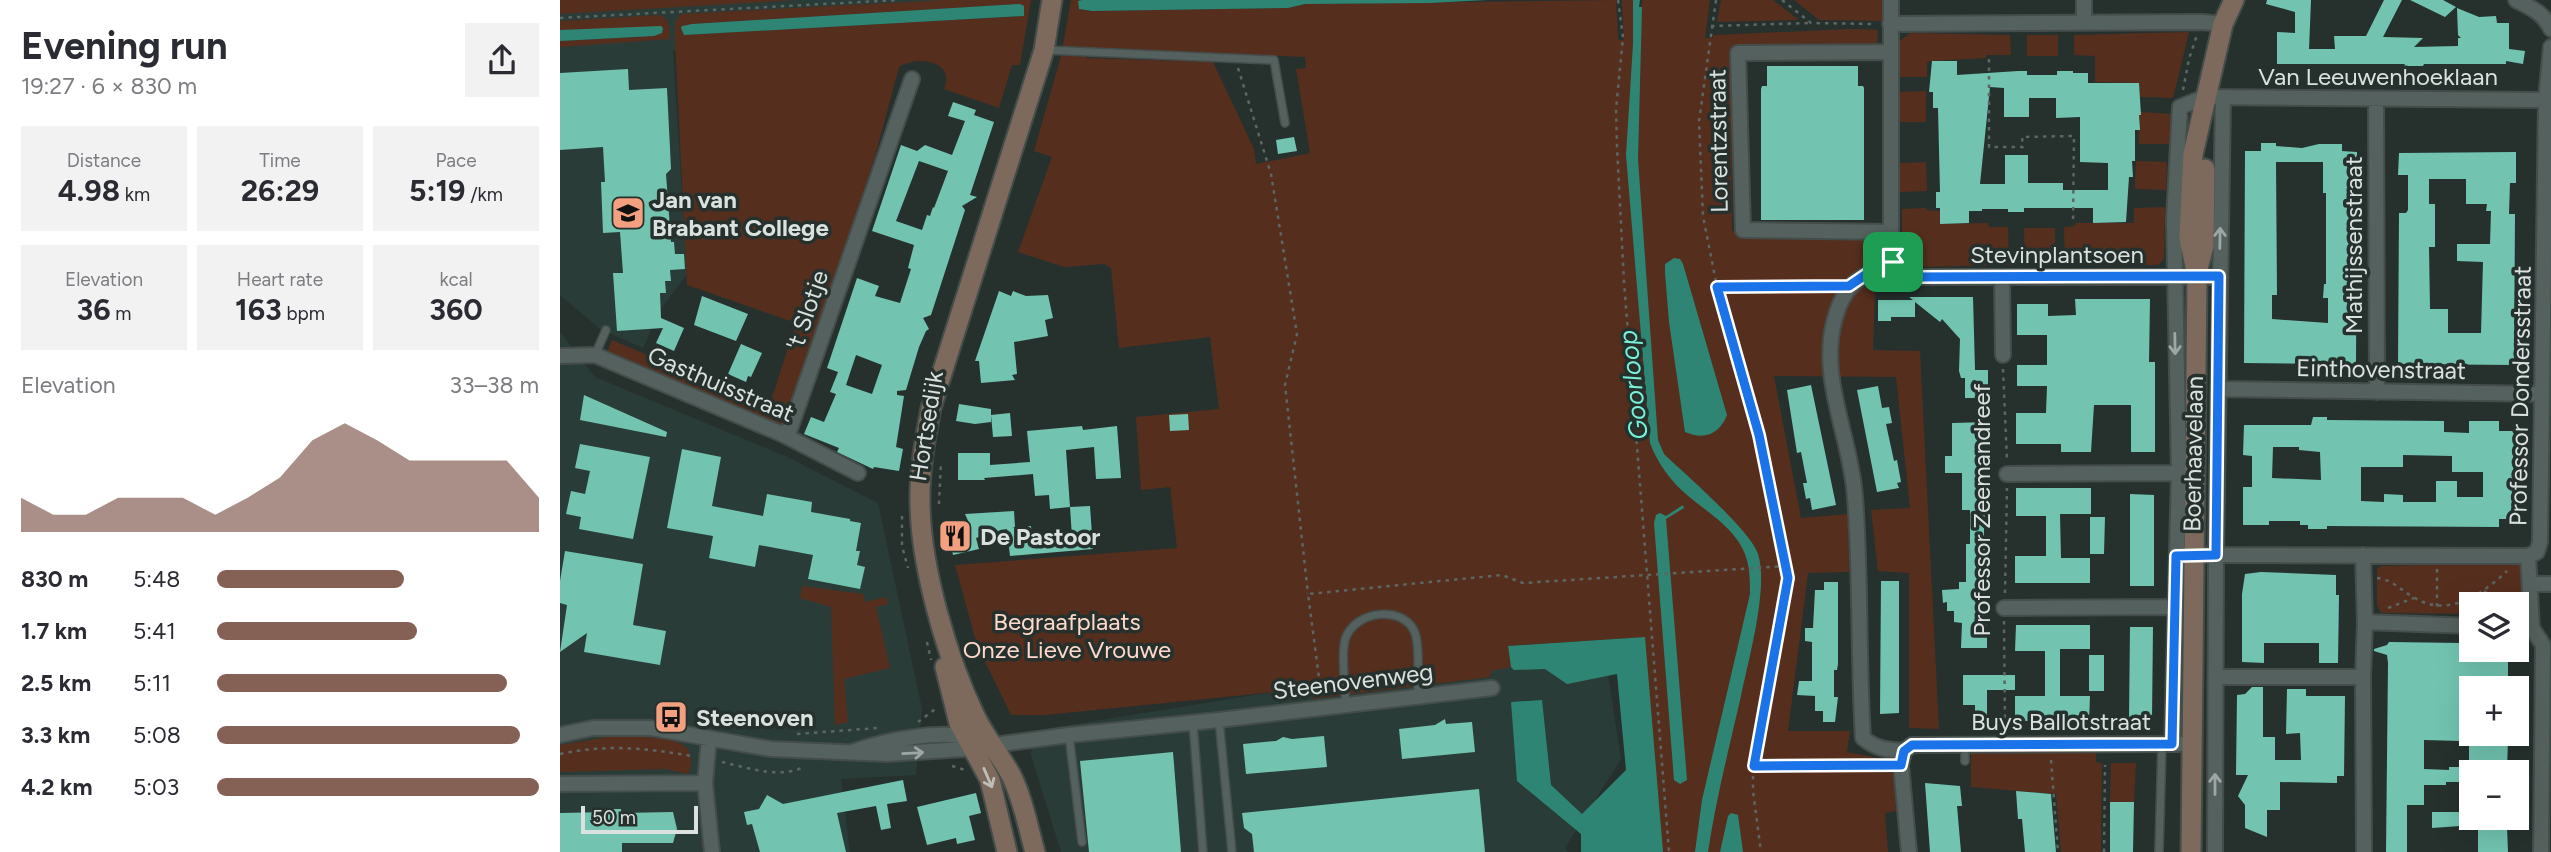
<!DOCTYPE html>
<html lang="en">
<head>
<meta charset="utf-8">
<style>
	:root { --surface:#fff; --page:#f2f2f3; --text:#2b2b33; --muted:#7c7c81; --accent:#856055 }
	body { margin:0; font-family:Figtree,sans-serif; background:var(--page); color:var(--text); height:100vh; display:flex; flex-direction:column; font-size:26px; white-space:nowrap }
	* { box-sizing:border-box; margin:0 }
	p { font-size:23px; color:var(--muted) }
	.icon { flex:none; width:38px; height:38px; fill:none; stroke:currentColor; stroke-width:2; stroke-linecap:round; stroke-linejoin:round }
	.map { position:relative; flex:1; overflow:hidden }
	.panel { display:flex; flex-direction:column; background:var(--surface); width:560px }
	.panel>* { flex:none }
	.buttons { position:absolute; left:1899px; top:592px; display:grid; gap:14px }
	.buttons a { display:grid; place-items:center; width:70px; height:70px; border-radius:0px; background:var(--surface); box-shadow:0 7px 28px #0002; font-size:35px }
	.scale { position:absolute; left:21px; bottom:18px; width:117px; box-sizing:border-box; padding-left:7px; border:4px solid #dae1df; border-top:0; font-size:19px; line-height:24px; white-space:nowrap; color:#dae1df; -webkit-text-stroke:5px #26312e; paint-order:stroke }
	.pin { position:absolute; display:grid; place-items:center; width:60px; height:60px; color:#fff; margin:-30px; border-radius:14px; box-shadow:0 4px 10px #0006 }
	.round { display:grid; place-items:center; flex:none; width:74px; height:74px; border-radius:0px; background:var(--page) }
	.headline { display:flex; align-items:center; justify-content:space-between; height:119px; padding:0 21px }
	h1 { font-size:38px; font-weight:700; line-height:52px }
	.metrics { display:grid; grid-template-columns:repeat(3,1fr); gap:10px; height:119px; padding:7px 21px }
	.metrics div { display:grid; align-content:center; border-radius:0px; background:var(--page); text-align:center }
	.metrics b { font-size:30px; font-weight:700 }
	.metrics small { font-size:19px; font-weight:400 }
	.metrics p { font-size:19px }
	.chart { height:196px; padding:14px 21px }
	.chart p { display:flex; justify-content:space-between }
	.chart svg { width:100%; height:126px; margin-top:7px; fill:var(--accent); opacity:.7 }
	ul { padding:0 21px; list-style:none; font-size:23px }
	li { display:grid; grid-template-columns:112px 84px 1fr; align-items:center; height:52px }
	li i { height:18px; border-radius:9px; background:var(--accent) }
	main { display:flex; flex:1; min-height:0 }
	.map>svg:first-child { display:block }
	.built { fill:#2a3c38 }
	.green { fill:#562e1e; fill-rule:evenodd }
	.water { fill:#2f8573 }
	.building { fill:#72c4b1; fill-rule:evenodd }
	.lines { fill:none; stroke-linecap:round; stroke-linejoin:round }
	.lane-casing { stroke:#444d4a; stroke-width:10 }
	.street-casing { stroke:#444d4a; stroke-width:18 }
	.secondary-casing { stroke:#444d4a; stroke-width:23 }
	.path { stroke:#5c6663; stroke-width:2.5; stroke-dasharray:3.5 5; stroke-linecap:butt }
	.lane { stroke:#55615e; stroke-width:7 }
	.street { stroke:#55615e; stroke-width:14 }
	.secondary { stroke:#7e6a5c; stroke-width:19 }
	.oneway { stroke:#9ea7a5 }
	.oneway2 { stroke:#bebdb8 }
	.route-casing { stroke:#fff; stroke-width:14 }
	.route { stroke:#1a73e8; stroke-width:9 }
	.labels { text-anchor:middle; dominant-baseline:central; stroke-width:7; stroke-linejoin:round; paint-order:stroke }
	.street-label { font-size:24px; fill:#dae1df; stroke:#26312e }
	.poi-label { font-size:24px; font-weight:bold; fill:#dae1df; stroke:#26312e; text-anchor:start }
	.park-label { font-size:24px; fill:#fed8ca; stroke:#26312e }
	.water-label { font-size:26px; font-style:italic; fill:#78f1d6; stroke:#26312e }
</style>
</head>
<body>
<main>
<section class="panel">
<div class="headline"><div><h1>Evening run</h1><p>19:27 · 6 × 830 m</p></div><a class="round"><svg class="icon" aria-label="share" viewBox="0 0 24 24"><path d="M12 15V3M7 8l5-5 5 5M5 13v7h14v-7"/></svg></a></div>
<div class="metrics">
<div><p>Distance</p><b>4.98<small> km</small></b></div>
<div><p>Time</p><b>26:29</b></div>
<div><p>Pace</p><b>5:19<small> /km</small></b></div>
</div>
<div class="metrics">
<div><p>Elevation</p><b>36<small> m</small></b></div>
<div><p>Heart rate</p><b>163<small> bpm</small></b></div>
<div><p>kcal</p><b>360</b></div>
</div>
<div class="chart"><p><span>Elevation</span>33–38 m</p>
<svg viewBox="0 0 160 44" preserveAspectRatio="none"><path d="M0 44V32L10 38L20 38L30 32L40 32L50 32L60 38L70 32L80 25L90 12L100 6L110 12L120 19L130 19L140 19L150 19L160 32V44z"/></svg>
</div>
<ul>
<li><b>830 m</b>5:48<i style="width:58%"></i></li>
<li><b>1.7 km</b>5:41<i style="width:62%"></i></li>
<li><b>2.5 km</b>5:11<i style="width:90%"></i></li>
<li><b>3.3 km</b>5:08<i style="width:94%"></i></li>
<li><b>4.2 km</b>5:03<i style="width:100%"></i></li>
</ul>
</section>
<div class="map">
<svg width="1991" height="852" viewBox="0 0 1991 852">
	<rect width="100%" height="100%" fill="#26312e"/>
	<!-- built -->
	<path class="built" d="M0 0H454L345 37 113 51 127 274 100 310 83 348 40 329 0 295Z
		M0 332 35 377 225 456 318 503 362 709 356 775 281 779 290 852H0Z
		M947 654 1047 668 1061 759 1005 848 1008 852H501L471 755 473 731Z"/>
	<!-- green -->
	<path class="green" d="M0 0H236L0 14Z
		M384 0H471L460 65H452L439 108 384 89C396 60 357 56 339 67L316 153 226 427 205 423 47 352 52 340 209 407 236 323 127 285 115 40V22L121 14ZM460 4 464 16 124 35 121 28 131 24Z
		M511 0H539L518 1 519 9 532 11 728 8 745 4 1056 0 1058 40H1064L1062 0H1073L1080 39 1082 0H1150L1145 38H1153V35L1292 29 1318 30 1317 46 1171 55 1172 230 1180 236 1320 238V257H1316L1313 350 1360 351 1379 729 1349 728V573L1318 571 1311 510 1350 508 1336 377 1214 376 1241 518 1288 514 1289 572 1248 573 1228 731H1290L1287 752 1318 758 1319 769 1333 773 1336 811 1325 813 1328 852H1079L1071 638 948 646 951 667 931 671V677L752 699 749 690 724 691 485 715H451L417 645 395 565 617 548 610 487 581 490 576 417 659 409 650 337 559 348 551 268 544 264 504 267 458 252 492 157 474 151 501 56ZM529 48 745 57 746 68 736 69 750 153 696 164 694 149 653 62 526 58Z
		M1161 0H1213L1239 20 1157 22Z
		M1234 0H1324V21L1259 20Z
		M98 15C111 17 109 29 110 39L0 47V41L94 36 103 31V28L0 30V21Z
		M1629 32 1613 98 1580 97 1579 83 1535 82V56L1514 55V35Z
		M1350 33 1450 35 1451 55H1426V58L1371 61 1367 62V77H1337V43Z
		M1467 35H1498V56H1467Z
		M1366 91V122H1337V92Z
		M1581 112 1611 114 1610 144H1579L1578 114Z
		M1576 161 1607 162 1606 190 1575 189Z
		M1366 162 1367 191 1340 192 1339 163Z
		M1605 207 1604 259 1598 265 1505 264 1504 227 1515 226 1516 223H1574V208Z
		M1366 208V210L1380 211V224L1428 223 1429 227H1448L1449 265 1359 267 1348 263 1342 253V209Z
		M1464 228H1495V264H1465Z
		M1966 563 1969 615H1957L1956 604H1911V614L1821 613 1817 605V569L1821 566Z
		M242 586 303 594 305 602 326 597 328 604 316 607 330 668 284 679 288 722 275 725 271 607 240 598Z
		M47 737C67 738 122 732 130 753 132 762 132 767 128 774L106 769 0 772V745Z
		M1411 751H1536V762L1542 763 1541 852H1501L1496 794 1411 787Z
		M1551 763H1576L1574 802H1550Z"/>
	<!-- water -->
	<path class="water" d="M522 0H927L870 3 745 4 728 8 532 11 519 9 518 1Z
		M1073 0H1080L1079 7H1082L1078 159 1098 440 1104 454C1125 474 1191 531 1198 554 1209 587 1188 662 1181 696 1169 748 1156 799 1148 852H1135L1142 800 1190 594C1190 582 1190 569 1186 557 1177 529 1148 513 1127 495 1111 482 1097 462 1090 443L1066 155 1073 44Z
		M460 4 464 6V16L124 35 121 28 122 26 132 24Z
		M101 26 103 28 102 33 94 36 0 41V30Z
		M1114 258 1120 259 1123 264 1167 415C1159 435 1144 440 1125 432L1109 322 1105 273V264Z
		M1123 505 1124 508 1106 519 1127 780 1120 784 1114 780 1094 523 1096 515 1100 513 1106 516Z
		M1085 637 1103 852H1021V834L957 781 951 702 982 700 991 785 1022 814 1066 770 1057 674 1007 684 985 669 954 670 951 667 948 646Z
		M1171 813 1178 815 1183 852H1160L1168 816Z"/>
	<!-- building -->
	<path class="building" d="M1707 0H1751L1749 49H1775L1774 36H1806L1824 0H1842L1823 37 1863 38 1854 47 1898 46V38H1901L1898 35 1897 8 1919 17 1936 16 1937 23H1949V49L1965 51 1963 64 1946 61V64H1864L1863 66H1844L1845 64H1717V32L1735 33V12L1706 4Z
		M1850 0H1883L1896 7 1885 17Z
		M1372 61H1397V75L1458 71H1467V75H1497V71H1513V73H1528V83H1579L1581 115H1579L1580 130H1575V161H1572L1573 177H1569L1566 222 1533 223V208H1464V212H1448V209H1422V211H1409V223L1380 224V208H1376V192H1380L1378 108H1373V92H1369ZM1430 87 1444 88V117H1469V98H1496V118L1520 117V162L1548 163V190H1503V183H1468V155H1445V184H1420Z
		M1207 66H1298V86H1303L1304 88V220H1201V89L1202 86H1207Z
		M68 69 69 90 107 88 111 169 106 174 111 242H114L115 254H124L125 269 110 270 111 281H105L106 293H100L101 318 124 328 114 351 96 343 103 328 57 331 53 273H63L60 232 43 233 41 182H45L43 147 0 150V73Z
		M393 102 416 110 414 115 434 122 410 195 417 197 402 206 405 210 371 315 363 318 369 329 366 331 359 347 346 390 337 391V395L344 396 336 447 343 449 339 471 314 467 313 469 277 452 279 448 244 434 251 417 264 422 276 394 270 392 278 372 267 368 297 278 319 286 315 296 340 303 351 269 348 268 354 245 312 231 341 145 357 151 365 145 392 155 405 121 388 116ZM359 161 388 171 374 208 373 207 370 216 367 215 362 230 336 221ZM296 355 322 365 312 394 286 385Z
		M734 137 737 151 718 154 716 140Z
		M1701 143H1716V146L1742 148 1759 144H1782V151L1797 152 1796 364 1684 363 1685 151H1701ZM1716 162H1763V193H1766V284H1764L1763 298H1768V323L1712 319V295H1717Z
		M1956 152V183H1950L1949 214H1955L1954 365 1838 364 1839 213H1846L1848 210V175H1838L1839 153ZM1869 179H1906V204H1927L1926 211H1931L1930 244H1897V261L1923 262 1921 333H1888V309H1870L1869 247H1875V204H1869Z
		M439 291 451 296 453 291 466 296 488 295 493 318 485 320 488 336 454 342 457 374 452 375 455 380 421 383 419 361H415Z
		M142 296 188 314 176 341 134 325Z
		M1349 297H1413L1415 370H1428V398H1405V378H1401L1399 371 1400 339 1382 319 1380 322 1355 302V317H1331V321H1318V300H1353Z
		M1515 299H1590L1589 362H1595V452H1571V405H1534L1531 452H1501V444H1456V413H1486L1487 386H1457V365H1487V335H1457V304H1488V316L1516 315Z
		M181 344 202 353 191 377 188 376 186 382 168 374Z
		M1251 385 1276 505 1252 510 1250 498 1246 499 1243 483H1247L1241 452 1237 453 1227 390Z
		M1318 386 1322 408 1329 407 1332 423 1326 424 1334 461 1337 460 1341 482 1337 483 1339 488 1317 492 1297 390Z
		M24 395 107 432 106 437 20 420Z
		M399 404 431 409V422L415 424 396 421Z
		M450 413 452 436 433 437 431 415Z
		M628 414 629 430 610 431 609 415Z
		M1753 417H1767V420L1884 421V432L1909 433V421H1939V431H1954L1953 519H1939V527L1767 526V529H1748V525H1740V521H1709V525H1683V487H1692V456L1683 455 1684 425H1751ZM1713 447H1739V450L1760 452 1761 480 1712 478ZM1843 455 1892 456V472H1923V497H1897V481H1876V502H1843V495L1824 494V502L1801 501V467H1843Z
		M1429 422V518H1424V544H1428V581H1418V612H1427V648H1401L1402 623 1394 622V611H1387V602L1383 603 1382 590 1399 589V582H1406V544H1410V510H1402V473H1385V456H1392V423Z
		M522 426 523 430 557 426 561 478 536 479 534 447 506 450 510 507 490 509 489 495 475 496 473 474 424 478 425 480H398V453H430V465L470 462 467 431Z
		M20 444 90 457 73 539 19 529 21 517 6 514 11 491 25 494 30 471 15 468Z
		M122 449 161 457 152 506 203 516 207 494 252 502 251 512 290 519V521L301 523 296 551H300L297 565 305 567 300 589 248 579 253 555 199 545 195 567 149 558 153 536 107 528Z
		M1456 488H1531V514H1500L1501 558H1530V583H1455V556H1486V516H1456Z
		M1570 494 1594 495V586H1570Z
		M530 506 533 549 450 556 447 529 416 538 419 549 393 555 387 528 409 523 405 514 454 511 455 527 452 528 471 526 472 540 512 537 510 507Z
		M1530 517H1545L1544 554H1530Z
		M5 551 83 564 73 625 106 631 100 665 24 652 27 633 0 652 7 605 0 603V581Z
		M1701 572 1776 575V595H1779L1778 663H1759V643H1704V663L1682 662V594L1685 574Z
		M1321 581H1339V713L1320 714Z
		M1264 582H1278V664L1277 670H1274V697H1278L1275 722H1263V711H1255V696L1237 695 1239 681H1252V642L1245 641V628H1253L1255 590H1264Z
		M1456 625H1530V649H1500V696H1530L1529 721H1455V696H1485V651H1455Z
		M1570 627H1593L1592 718H1569Z
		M1829 642 1902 643V649H1948V688H1911V720H1901V741L1864 740V769L1889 770V767H1902V771H1913L1911 782H1886V785H1864V805H1847V852H1826L1828 663 1827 655 1814 651V649L1827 645Z
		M1529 655H1544V691H1529Z
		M1403 675H1455V690H1427V720H1415V705H1403Z
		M1692 687H1703V737H1715V760H1741L1740 733 1726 734 1727 689H1746V696H1785L1784 776H1777V783L1720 782V810H1707V837L1685 828V805L1678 796 1688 775H1676L1677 695 1685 694Z
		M885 719 886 724 912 722 915 752 842 759 839 729 875 725Z
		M764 736 767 767 686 774 683 744 716 741 723 737 732 739Z
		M1928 739 1948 740 1947 769H1928V760H1909V746H1928Z
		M613 752 621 852H529L520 761Z
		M343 780 347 801 327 804 331 828 321 830 316 806 277 813 286 852H200L192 824 187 825 184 812 199 809 207 795 223 804Z
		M1365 783 1400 786 1402 806H1397L1401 852H1370Z
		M919 789 925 852H694L692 834 684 828 682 813Z
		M1456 791 1491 794 1496 852H1465L1462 819H1458Z
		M416 793 421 813 409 816 415 840 397 844 396 838 367 845 357 807Z
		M1550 802H1574L1573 852H1550Z
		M48 809H61V813L113 812 117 829 113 843H62V852H0V813L48 812Z
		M1872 812H1900V826L1872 828Z
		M1918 827H1947L1948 852H1918Z"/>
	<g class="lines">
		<defs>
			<path id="lane" d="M485 50 714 60 725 123
				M35 355 46 330
				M786 705C785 689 781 654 785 640 793 610 847 603 856 636 860 653 857 679 858 696
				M659 720 672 852
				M633 723 643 852
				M509 735 522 842
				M1405 744V761
				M1599 852 1602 744"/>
			<path id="street" d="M1331 0V257L1336 272 1350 277H1659
				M1524 0V22
				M1956 0C1971 8 1984 13 1991 29
				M1330 24 1642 22 1663 24
				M1330 52 1178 53 1183 230 1331 232
				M1816 99 1817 392
				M1333 262C1301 276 1285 282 1275 318 1258 378 1291 437 1295 497 1301 577 1298 657 1303 738 1316 749 1328 750 1344 751
				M1442 277 1443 355
				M0 356 35 355 222 434 298 473
				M1659 389 1982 394
				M222 434 230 429 352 79
				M1447 474 1619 473
				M1626 555 1968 556
				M1803 555 1805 622 1803 677
				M1970 584H1991
				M1444 608 1616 607
				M1805 622 1911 626
				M1656 677H1803L1804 852
				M0 735 33 728H91L211 749 327 754 403 749 509 735 659 720 932 688
				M149 738 145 783 152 852
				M1612 744 1619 473 1614 219 1620 107 1645 97 1991 100
				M295 751C323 741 384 728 412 739
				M0 784 145 783
				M1349 852 1341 765 1344 751 1352 745 1621 744
				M1655 852 1656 555 1663 98
				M1981 852 1983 645 1972 628 1968 556 1977 552 1980 542 1986 99 1991 47"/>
			<path id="secondary" d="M1638 268 1644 246 1645 169
				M385 667 399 723 430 780 447 852
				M475 852C468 827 463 799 451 775 440 755 425 737 415 716 387 658 361 568 360 504 359 472 365 440 371 408L484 50 492 0
				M1631 852 1637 276 1629 238 1633 154 1663 24 1674 0"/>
		</defs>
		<!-- lane casing -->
		<use href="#lane" class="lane-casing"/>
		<!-- street casing -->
		<use href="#street" class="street-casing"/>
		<!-- secondary casing -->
		<use href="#secondary" class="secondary-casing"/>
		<!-- path -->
		<path class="path" d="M1058 0 1063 37 1056 109 1057 147 1064 282 1109 852
			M1156 0 1139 121 1143 216 1157 287 1199 435 1228 578 1193 766V791L1201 852
			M1222 0 1251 23 1315 24
			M0 18 339 0
			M1151 26 1251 23
			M1429 59V147H1463L1462 137 1514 136 1513 223
			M678 68 711 174 737 334 725 385 748 594
			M1623 90 1629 59 1637 35
			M1157 287 1273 286
			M1443 369 1447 460
			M379 504 381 462
			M342 516V546L348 568
			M1877 569V611
			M1817 578C1834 580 1841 591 1855 598 1888 618 1923 594 1947 571
			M1924 591 1942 604
			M1445 593 1447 488
			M1828 608 1854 598
			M1444 621 1445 730
			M367 642 371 660
			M761 693 748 594 942 575 963 583 1226 566
			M358 722 378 707
			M237 734 318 728
			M0 754C47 744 85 748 132 756
			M1491 760 1498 852
			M162 762C189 768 219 779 244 767
			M392 766 405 770
			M1193 766 1327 765
			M1544 852 1545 765"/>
		<!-- lane -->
		<use href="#lane" class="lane"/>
		<!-- street -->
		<use href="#street" class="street"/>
		<!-- secondary -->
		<use href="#secondary" class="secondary"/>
	</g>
	<!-- one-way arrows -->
	<defs><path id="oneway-shaft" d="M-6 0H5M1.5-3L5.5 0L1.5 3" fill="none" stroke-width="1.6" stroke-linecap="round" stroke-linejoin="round" transform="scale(1.75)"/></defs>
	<g class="oneway">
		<use href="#oneway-shaft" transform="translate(1660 238) rotate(-89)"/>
		<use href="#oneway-shaft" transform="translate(1615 344) rotate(89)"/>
		<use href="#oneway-shaft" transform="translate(353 753) rotate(-3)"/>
		<use href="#oneway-shaft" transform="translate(1655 784) rotate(-90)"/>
	</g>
	<use class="oneway2" href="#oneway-shaft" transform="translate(428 778) rotate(67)"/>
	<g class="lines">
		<defs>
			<path id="route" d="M1333 262 1336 272 1350 277 1659 276 1656 555 1616 556 1612 744 1352 745 1344 751 1341 765 1194 766 1228 578 1199 435 1157 287 1289 286 1308 273Z"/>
		</defs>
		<!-- route casing -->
		<use href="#route" class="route-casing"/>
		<!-- route -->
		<use href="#route" class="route"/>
	</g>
	<!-- icons -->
	<defs>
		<symbol id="school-square" viewBox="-11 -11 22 22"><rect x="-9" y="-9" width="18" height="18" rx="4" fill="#f2a07f" stroke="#26312e"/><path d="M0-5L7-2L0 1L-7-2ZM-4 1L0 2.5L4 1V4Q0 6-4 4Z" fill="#111"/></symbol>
		<symbol id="restaurant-square" viewBox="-11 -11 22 22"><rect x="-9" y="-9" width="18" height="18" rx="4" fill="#f2a07f" stroke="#26312e"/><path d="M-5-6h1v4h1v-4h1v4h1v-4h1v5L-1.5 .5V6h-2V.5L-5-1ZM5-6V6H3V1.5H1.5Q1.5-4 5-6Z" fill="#111"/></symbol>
		<symbol id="bus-square" viewBox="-11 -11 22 22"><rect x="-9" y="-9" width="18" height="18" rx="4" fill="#f2a07f" stroke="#26312e"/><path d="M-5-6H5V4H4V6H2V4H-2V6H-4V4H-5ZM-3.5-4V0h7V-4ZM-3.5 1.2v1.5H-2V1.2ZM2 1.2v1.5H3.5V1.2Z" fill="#111"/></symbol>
	</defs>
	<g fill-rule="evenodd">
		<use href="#school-square" x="49" y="194" width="38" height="38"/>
		<use href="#restaurant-square" x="376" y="517" width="38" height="38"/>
		<use href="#bus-square" x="92" y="698" width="38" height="38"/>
	</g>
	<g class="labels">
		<!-- street labels -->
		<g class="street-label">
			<text x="1818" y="76">Van Leeuwenhoeklaan</text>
			<text transform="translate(1158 141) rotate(-91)">Lorentzstraat</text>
			<text transform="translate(1793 245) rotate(-90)">Mathijssenstraat</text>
			<text x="1497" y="254">Stevinplantsoen</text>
			<text transform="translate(247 310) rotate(-71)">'t Slotje</text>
			<text transform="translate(1821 369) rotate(1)">Einthovenstraat</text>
			<text transform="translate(161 384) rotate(23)">Gasthuisstraat</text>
			<text transform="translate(1960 396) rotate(-89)">Professor Dondersstraat</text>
			<text transform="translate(366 426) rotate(-81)">Hortsedijk</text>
			<text transform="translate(1633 454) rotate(-89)">Boerhaavelaan</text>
			<text transform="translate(1421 510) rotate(-90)">Professor Zeemandreef</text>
			<text transform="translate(793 681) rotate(-7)">Steenovenweg</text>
			<text x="1501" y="721">Buys Ballotstraat</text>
		</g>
		<!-- poi labels -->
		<g class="poi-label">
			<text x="92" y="199">Jan van<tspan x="92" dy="28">Brabant College</tspan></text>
			<text x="420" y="536">De Pastoor</text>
			<text x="136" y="717">Steenoven</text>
		</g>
		<!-- park labels -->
		<g class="park-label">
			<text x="507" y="621">Begraafplaats<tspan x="507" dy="28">Onze Lieve Vrouwe</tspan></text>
		</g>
		<!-- water labels -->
		<g class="water-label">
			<text transform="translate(1073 385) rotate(-96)">Goorloop</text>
		</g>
	</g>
</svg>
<div class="buttons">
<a><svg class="icon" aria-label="layers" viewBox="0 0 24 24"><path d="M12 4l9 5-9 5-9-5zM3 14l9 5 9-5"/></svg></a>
<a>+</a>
<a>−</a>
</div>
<div class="scale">50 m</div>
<div class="pin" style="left:1333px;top:262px;background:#1e9e55"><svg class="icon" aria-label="arrive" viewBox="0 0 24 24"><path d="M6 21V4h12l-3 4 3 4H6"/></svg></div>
</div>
</main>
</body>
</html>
